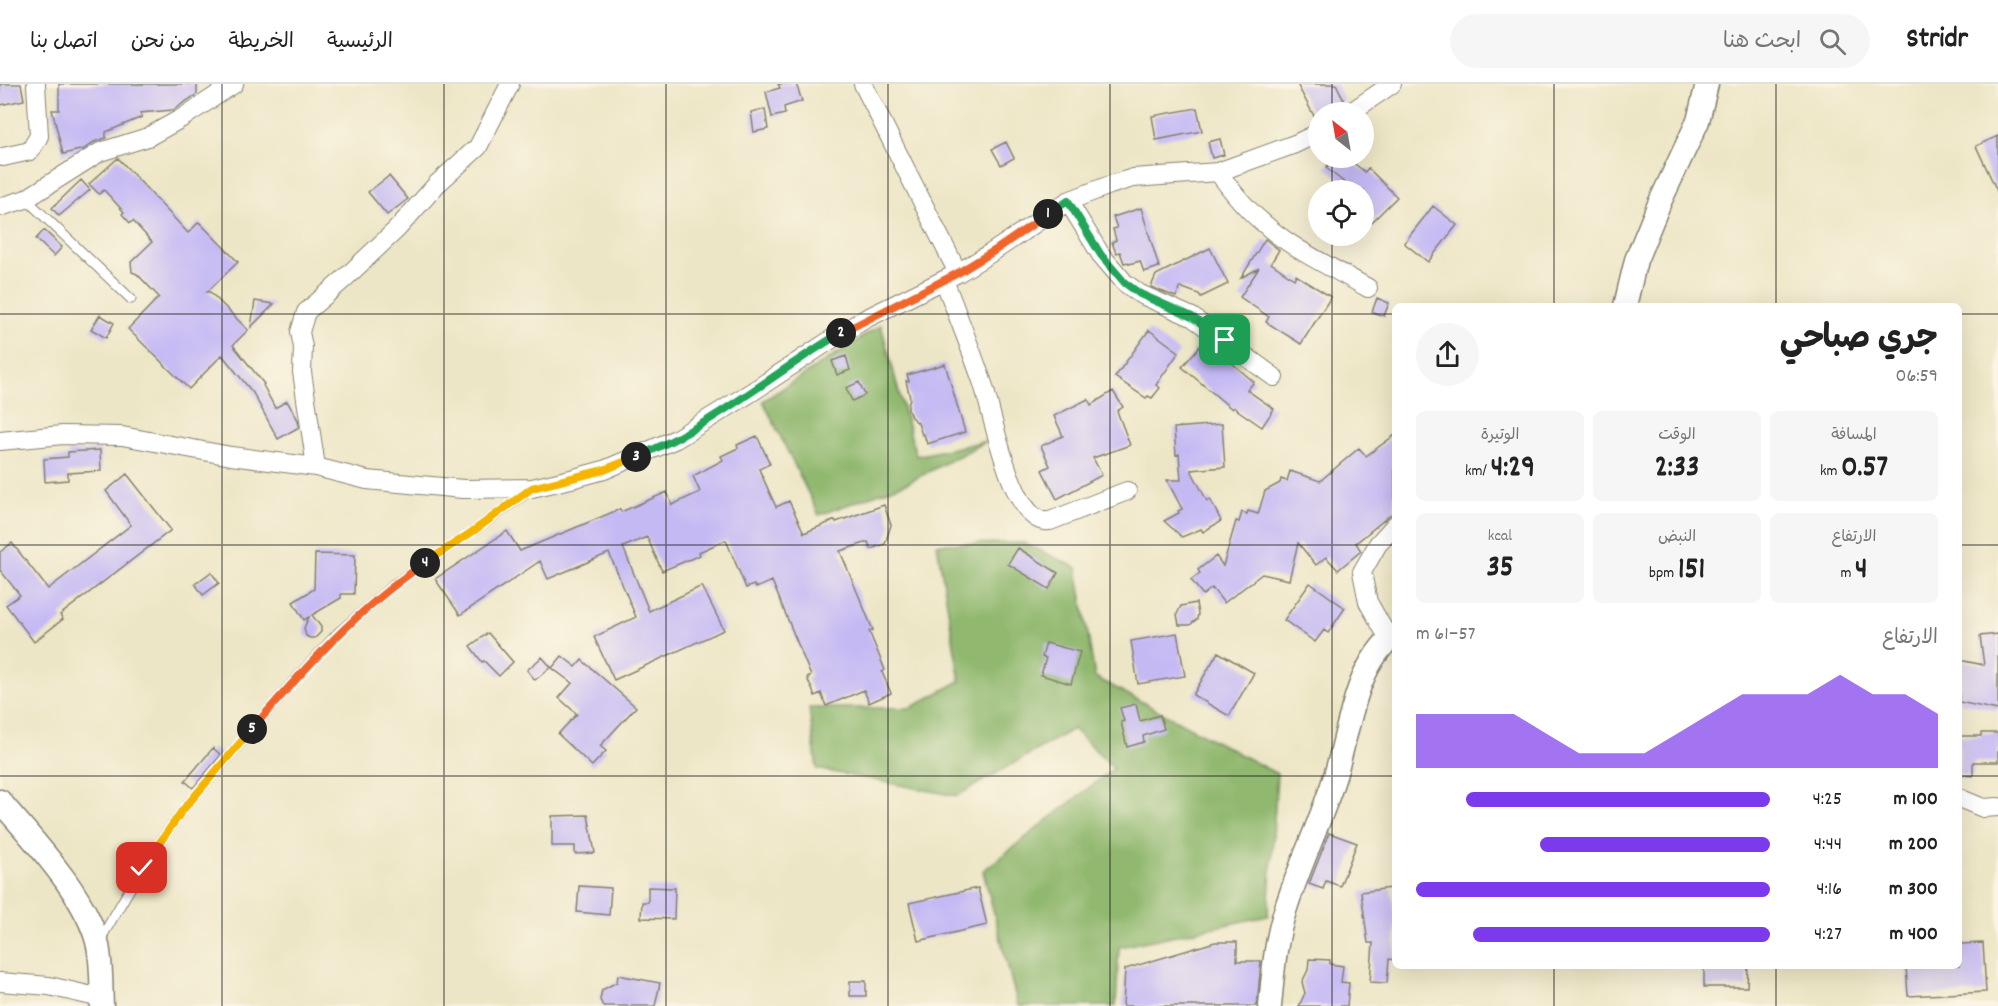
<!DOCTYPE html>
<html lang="ar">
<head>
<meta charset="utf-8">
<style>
	:root { --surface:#fff; --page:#f6f6f6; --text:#222; --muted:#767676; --line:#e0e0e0; --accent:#7c3aed }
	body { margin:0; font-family:Dekko,"Playpen Sans Arabic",sans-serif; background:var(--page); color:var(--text); direction:rtl; height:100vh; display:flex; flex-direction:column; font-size:22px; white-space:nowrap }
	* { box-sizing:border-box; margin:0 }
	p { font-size:20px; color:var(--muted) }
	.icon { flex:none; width:33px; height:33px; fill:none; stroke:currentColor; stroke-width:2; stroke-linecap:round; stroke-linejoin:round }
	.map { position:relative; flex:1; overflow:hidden; direction:ltr }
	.details { position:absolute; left:1392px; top:219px; width:570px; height:666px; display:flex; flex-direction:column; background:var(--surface); border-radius:9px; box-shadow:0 6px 24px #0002; direction:rtl }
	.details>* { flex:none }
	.needle { width:39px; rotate:329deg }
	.controls { position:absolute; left:1308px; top:18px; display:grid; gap:12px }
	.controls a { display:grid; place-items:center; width:66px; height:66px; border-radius:50%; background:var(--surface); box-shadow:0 6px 24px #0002; font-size:30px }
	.pin { position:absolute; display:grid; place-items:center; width:51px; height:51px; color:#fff; margin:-26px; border-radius:12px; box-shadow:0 3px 9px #0006 }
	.km { position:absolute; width:30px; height:30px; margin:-15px; border-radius:50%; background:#222; color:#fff; font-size:16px; line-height:30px; text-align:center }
	.round { display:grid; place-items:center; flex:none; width:63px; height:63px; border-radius:32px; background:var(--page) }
	.overview { display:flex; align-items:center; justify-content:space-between; height:102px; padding:0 24px }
	h1 { font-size:33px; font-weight:700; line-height:45px }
	.figures { display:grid; grid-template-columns:repeat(3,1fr); gap:9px; height:102px; padding:6px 24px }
	.figures div { display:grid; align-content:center; border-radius:9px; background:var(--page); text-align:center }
	.figures b { font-size:30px; font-weight:700 }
	.figures small { font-size:16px; font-weight:400 }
	.figures p { font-size:16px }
	.chart { height:168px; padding:12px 24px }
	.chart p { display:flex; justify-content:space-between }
	.chart svg { width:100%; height:108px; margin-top:6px; fill:var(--accent); opacity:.7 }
	ul { padding:0 24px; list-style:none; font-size:20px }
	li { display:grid; grid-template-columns:96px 72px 1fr; align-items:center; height:45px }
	li i { height:15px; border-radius:8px; background:var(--accent) }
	header { display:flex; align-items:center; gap:36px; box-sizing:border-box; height:84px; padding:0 30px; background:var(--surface); border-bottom:2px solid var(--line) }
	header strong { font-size:28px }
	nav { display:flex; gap:33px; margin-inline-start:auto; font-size:21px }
	.search { width:420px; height:54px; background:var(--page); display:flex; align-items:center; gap:15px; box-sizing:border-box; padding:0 21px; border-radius:33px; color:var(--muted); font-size:22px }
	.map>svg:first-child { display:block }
	.forest { fill:#90b86e; stroke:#566a45; stroke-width:1.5 }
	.building { fill:#c5b9f4 }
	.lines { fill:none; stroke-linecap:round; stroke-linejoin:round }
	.service-casing { stroke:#848171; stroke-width:11 }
	.minor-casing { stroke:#848171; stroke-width:20 }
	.tertiary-casing { stroke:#848171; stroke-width:25 }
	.service { stroke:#fff; stroke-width:9 }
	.minor { stroke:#fff; stroke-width:18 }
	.tertiary { stroke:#fff; stroke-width:22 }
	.split-1-casing { stroke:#fff; stroke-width:12 }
	.split-2-casing { stroke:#fff; stroke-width:12 }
	.split-3-casing { stroke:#fff; stroke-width:12 }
	.split-4-casing { stroke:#fff; stroke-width:12 }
	.split-5-casing { stroke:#fff; stroke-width:12 }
	.split-6-casing { stroke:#fff; stroke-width:12 }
	.split-1 { stroke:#22a559; stroke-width:8 }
	.split-2 { stroke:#f0652b; stroke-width:8 }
	.split-3 { stroke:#22a559; stroke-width:8 }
	.split-4 { stroke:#f5b400; stroke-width:8 }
	.split-5 { stroke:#f0652b; stroke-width:8 }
	.split-6 { stroke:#f5b400; stroke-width:8 }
	.grid { fill:none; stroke:#1c1c1c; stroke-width:1.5; stroke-opacity:0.55 }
</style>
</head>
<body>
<header>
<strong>Stridr</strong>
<div class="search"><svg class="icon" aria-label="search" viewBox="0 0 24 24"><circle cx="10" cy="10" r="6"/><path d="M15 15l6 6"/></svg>ابحث هنا</div>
<nav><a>الرئيسية</a><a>الخريطة</a><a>من نحن</a><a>اتصل بنا</a></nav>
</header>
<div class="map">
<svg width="1998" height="922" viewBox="0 0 1998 922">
	<rect width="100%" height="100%" fill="#fcf5e5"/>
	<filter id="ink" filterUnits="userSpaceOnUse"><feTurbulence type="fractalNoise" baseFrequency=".0167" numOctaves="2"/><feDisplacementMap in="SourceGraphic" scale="12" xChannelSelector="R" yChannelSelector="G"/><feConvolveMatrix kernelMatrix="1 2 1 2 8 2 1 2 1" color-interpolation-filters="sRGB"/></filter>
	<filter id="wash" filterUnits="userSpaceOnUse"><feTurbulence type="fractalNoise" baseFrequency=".008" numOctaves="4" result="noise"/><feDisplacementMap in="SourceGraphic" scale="24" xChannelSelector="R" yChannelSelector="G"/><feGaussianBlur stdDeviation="1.35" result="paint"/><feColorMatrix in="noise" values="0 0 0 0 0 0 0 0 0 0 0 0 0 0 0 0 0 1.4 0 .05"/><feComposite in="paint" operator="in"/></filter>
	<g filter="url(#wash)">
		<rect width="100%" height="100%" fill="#ede6c6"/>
		<!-- forest -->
		<path class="forest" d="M881 241 916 372 987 357 907 399 819 431 763 317Z
			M1024 459 1077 484 1095 593 1277 690 1268 832 1119 863 1116 922H1018L983 787 1114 684 1073 645 957 712 817 685 809 624H910L960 597 937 460Z"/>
		<g id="blocks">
			<!-- building -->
			<path class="building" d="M0 0H21L24 16 0 21Z
				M59 0H197V10L173 26 140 29 142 33 106 48V54L94 58 84 65 63 70 52 26H59Z
				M778 0H796L802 17 784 23 785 30 772 33 766 8 780 4Z
				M1297 0H1336L1344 16 1314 32Z
				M1197 24 1202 47 1156 56 1152 32Z
				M765 25 768 45 754 48 751 28Z
				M1998 52V109L1976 62Z
				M1220 55 1224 71 1212 74 1208 58Z
				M1006 58 1014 74 1001 81 992 65Z
				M118 74 188 149 199 138 238 178 207 208H210L248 246 233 261 264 300 263 301 275 324 287 317 298 336 299 343 278 355 253 309 222 271 189 305 128 245 159 213 137 190 132 188 131 178 152 158 133 137 130 139 122 130 124 128 104 106 99 110 89 100Z
				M1334 74H1347L1365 88 1368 84 1397 113 1371 139 1364 131V106H1354L1326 84Z
				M389 92 408 115 387 131 368 108Z
				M81 96 90 106 59 132 52 124Z
				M1433 122 1457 141 1428 178 1404 159Z
				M1141 124 1159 183 1144 188 1140 177 1129 180 1128 178 1124 179 1120 168 1116 169 1112 158 1116 156 1113 145 1117 144 1113 133Z
				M44 146 62 163 54 172 36 155Z
				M1265 155 1279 166 1271 179 1294 195 1296 191 1331 213 1301 260 1266 238 1269 233 1240 213 1259 184 1241 194Z
				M1210 164 1228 200 1201 213 1199 210 1180 203 1176 213 1151 203 1156 191Z
				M1377 214 1389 219 1384 232 1372 228Z
				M255 217 274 220 251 243Z
				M100 231 114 239 106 254 91 245Z
				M1149 246 1179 268 1156 301 1160 304 1152 314 1148 312 1146 314 1115 293Z
				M1205 256 1254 298 1247 306 1274 325 1262 343 1233 323 1232 325 1182 283Z
				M846 272 850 286 837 291 832 277Z
				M945 280 965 348 927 360 924 350 922 351 918 339 911 333 908 326V321L910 314 906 297H909L907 291Z
				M859 298 865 311 852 317 846 304Z
				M1113 307 1123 323 1117 327 1130 361 1093 374 1102 391 1057 415 1042 386 1050 382 1041 362 1063 352 1054 332 1088 315 1091 321Z
				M1222 340 1225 383 1191 386 1207 417 1210 415 1221 437 1203 448 1201 445 1182 453 1164 437 1179 429 1178 427 1182 425 1167 396H1181L1179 370 1176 371 1174 344Z
				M1395 351V427L1356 459 1361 467 1338 486 1326 473 1316 481 1298 459 1289 496 1262 490 1224 519 1212 504 1203 511 1191 496 1200 489 1198 486 1216 472 1223 482 1236 437 1239 438 1242 428 1247 430 1248 427 1258 430 1265 407 1280 399 1281 395 1287 397 1290 387 1320 397 1359 364 1366 372Z
				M757 352 770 380 759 385 776 423 789 417 804 449 835 436 836 438 884 421 891 441 885 460 871 465 868 458 840 467 873 546 869 547 885 586 882 588 891 609 869 619 864 606 826 622 821 609 815 612 807 594 811 592 772 497 756 504 754 501 746 504 726 456 699 468 700 471 662 487 647 453 623 463 649 527 702 502 724 546 614 596 594 553 636 533 609 469 548 495 540 477 460 531 435 495 507 447 520 467 620 425 621 428 667 408 672 421 700 408 693 392 723 376 721 372 738 364 737 361Z
				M100 366 101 387 68 389V396L45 398 44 375 68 373V368Z
				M127 390 171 446 60 531 63 535 34 558 6 521 20 511 0 486V468L12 459 48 505 131 441 106 407Z
				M1018 464 1058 489 1049 505 1008 480Z
				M315 470 355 471 354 510H341V514L312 531 321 543V548L315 554H310L306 552 304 544 309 533 304 536 293 518 314 505Z
				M211 488 219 499 203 511 195 500Z
				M1310 499 1345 524 1328 549 1324 546 1315 558 1284 536Z
				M1196 519 1198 530 1197 535 1190 541H1179L1177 530 1181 522Z
				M488 549 513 578 499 592 484 577 482 578 470 562Z
				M1177 549 1185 592 1138 600 1131 557Z
				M1998 550V626L1959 618V576L1984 581 1980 552Z
				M1046 559 1080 568 1071 600 1041 591 1046 574 1042 573Z
				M1218 568 1254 589 1229 632 1193 611Z
				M562 572 576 583 582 576 636 623 600 662 606 667 592 682 558 650 577 630 559 614 572 599 552 584Z
				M542 573 551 583 535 596 527 586Z
				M1136 620 1140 637 1160 631 1164 645 1143 652 1144 658 1127 663 1121 638 1124 637 1120 624Z
				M1981 649H1998V678H1973V692L1959 691V652H1981Z
				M213 664 221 671 193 704 185 697Z
				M588 731 595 769 575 770V762H552V732Z
				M1329 749 1357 759 1340 802 1326 797 1323 805 1309 800Z
				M579 802 611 804 609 831 577 828Z
				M648 803 675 804 674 835 641 834 642 818H648Z
				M978 804 987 841 918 857 909 819Z
				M1391 804 1395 835V876L1389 875 1387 899 1370 898 1373 859H1368L1361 808Z
				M1215 858H1237V877H1261L1257 922H1123L1125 885Z
				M1983 859 1986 908 1908 912 1906 882H1959V860Z
				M1309 875 1330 876V880L1343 882 1341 898 1349 899 1347 922H1299L1305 909 1302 898 1308 886Z
				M1704 882H1748L1747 903H1704Z
				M618 891 660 899 655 922H603L600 916 602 906 617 898Z
				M850 897H866V912H850Z"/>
		</g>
	</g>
	<g filter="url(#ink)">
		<use href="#blocks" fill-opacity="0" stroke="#848171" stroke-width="1.5"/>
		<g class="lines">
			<defs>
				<path id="service" d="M26 115 131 215
					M100 856 142 784 182 727 292 599 338 549 396 499 472 448 529 407"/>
				<path id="minor" d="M863 0 958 189
					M1351 28 1392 0
					M3 73 30 67 39 52 36 0
					M1218 88C1231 106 1244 123 1261 137 1291 165 1332 183 1368 204
					M1068 117 1101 171 1125 199 1140 210 1192 233 1274 293
					M0 123 26 115 100 68 148 53 182 34 234 0
					M944 196C957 230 971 265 983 300 992 326 1012 444 1050 437L1127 407
					M0 357 63 351 122 352 231 372 316 383 367 396 463 405 532 404 571 395 604 386 676 355 755 306 838 251 865 235 958 189 994 167 1068 117 1110 101 1133 94 1218 88 1295 60 1318 49
					M316 383 302 288 303 263 300 248 306 228 344 195 397 145 437 100 478 63 510 0
					M1389 555 1368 518 1362 488 1378 460 1395 441
					M1959 714 1983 724 1998 723
					M0 898 49 902 101 914"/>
				<path id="tertiary" d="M1625 222 1636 176 1659 120 1698 37 1707 0
					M0 717C32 755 88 813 98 862 102 881 101 902 102 922
					M1270 922C1273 891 1275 858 1285 827 1299 782 1320 739 1334 695 1350 646 1353 584 1395 550"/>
			</defs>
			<!-- service casing -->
			<use href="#service" class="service-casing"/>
			<!-- minor casing -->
			<use href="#minor" class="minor-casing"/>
			<!-- tertiary casing -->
			<use href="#tertiary" class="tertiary-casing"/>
			<!-- service -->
			<use href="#service" class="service"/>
			<!-- minor -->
			<use href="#minor" class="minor"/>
			<!-- tertiary -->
			<use href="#tertiary" class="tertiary"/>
		</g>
	</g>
	<g class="lines" filter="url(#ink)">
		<defs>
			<path id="split-1" d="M1048 130 1068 117 1101 171 1125 199 1140 210 1192 233 1225 256"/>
			<path id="split-2" d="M841 249 958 189 994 167 1048 130"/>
			<path id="split-3" d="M636 373C711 343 772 290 841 249"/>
			<path id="split-4" d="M425 479 472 448 532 404 604 386 636 373"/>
			<path id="split-5" d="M252 645C305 584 358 524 425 479"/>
			<path id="split-6" d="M142 784 182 727 252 645"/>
		</defs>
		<!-- split-1 casing -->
		<use href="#split-1" class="split-1-casing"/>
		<!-- split-2 casing -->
		<use href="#split-2" class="split-2-casing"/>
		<!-- split-3 casing -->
		<use href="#split-3" class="split-3-casing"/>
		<!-- split-4 casing -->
		<use href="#split-4" class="split-4-casing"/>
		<!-- split-5 casing -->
		<use href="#split-5" class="split-5-casing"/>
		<!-- split-6 casing -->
		<use href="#split-6" class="split-6-casing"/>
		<!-- split-1 -->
		<use href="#split-1" class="split-1"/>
		<!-- split-2 -->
		<use href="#split-2" class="split-2"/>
		<!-- split-3 -->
		<use href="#split-3" class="split-3"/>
		<!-- split-4 -->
		<use href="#split-4" class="split-4"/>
		<!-- split-5 -->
		<use href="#split-5" class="split-5"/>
		<!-- split-6 -->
		<use href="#split-6" class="split-6"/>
	</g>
	<!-- grid -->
	<path class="grid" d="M222 0V922M444 0V922M666 0V922M888 0V922M1110 0V922M1332 0V28M1554 0V222M1776 0V222M1332 74V106M1332 152V922M0 230H1395M1959 230H1998M0 461H1395M1959 461H1998M0 692H1395M1959 692H1998M1554 882V922M1776 882V922"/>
</svg>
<div class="controls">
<a><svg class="needle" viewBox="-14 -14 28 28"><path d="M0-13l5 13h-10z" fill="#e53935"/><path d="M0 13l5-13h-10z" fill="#767676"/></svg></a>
<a><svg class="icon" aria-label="locate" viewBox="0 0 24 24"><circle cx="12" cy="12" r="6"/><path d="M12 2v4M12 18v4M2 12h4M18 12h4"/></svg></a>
</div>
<div class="pin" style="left:1225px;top:256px;background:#1e9e55"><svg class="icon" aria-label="arrive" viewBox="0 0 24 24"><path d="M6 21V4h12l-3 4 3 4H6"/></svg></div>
<div class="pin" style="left:142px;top:784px;background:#d93025"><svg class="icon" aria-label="check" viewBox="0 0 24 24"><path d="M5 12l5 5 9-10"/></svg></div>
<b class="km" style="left:1048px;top:130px">1</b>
<b class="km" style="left:841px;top:249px">2</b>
<b class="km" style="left:636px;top:373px">3</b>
<b class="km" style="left:425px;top:479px">4</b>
<b class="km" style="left:252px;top:645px">5</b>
<section class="details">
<div class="overview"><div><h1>جري صباحي</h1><p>06:59</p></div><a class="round"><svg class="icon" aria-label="share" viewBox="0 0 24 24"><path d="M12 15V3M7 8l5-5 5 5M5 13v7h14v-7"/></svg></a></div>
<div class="figures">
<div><p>المسافة</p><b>0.57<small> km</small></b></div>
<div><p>الوقت</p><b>2:33</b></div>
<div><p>الوتيرة</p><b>4:29<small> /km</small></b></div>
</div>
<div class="figures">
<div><p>الارتفاع</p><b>4<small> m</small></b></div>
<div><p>النبض</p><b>151<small> bpm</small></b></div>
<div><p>kcal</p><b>35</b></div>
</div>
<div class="chart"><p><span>الارتفاع</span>57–61 m</p>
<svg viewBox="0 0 160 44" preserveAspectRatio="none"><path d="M0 44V22L10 22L20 22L30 22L40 30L50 38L60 38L70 38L80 30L90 22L100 14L110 14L120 14L130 6L140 14L150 14L160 22V44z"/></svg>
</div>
<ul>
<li><b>100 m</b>4:25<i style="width:86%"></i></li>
<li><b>200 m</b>4:44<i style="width:65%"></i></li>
<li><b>300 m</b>4:16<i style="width:100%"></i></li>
<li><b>400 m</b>4:27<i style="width:84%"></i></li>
</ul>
</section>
</div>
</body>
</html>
